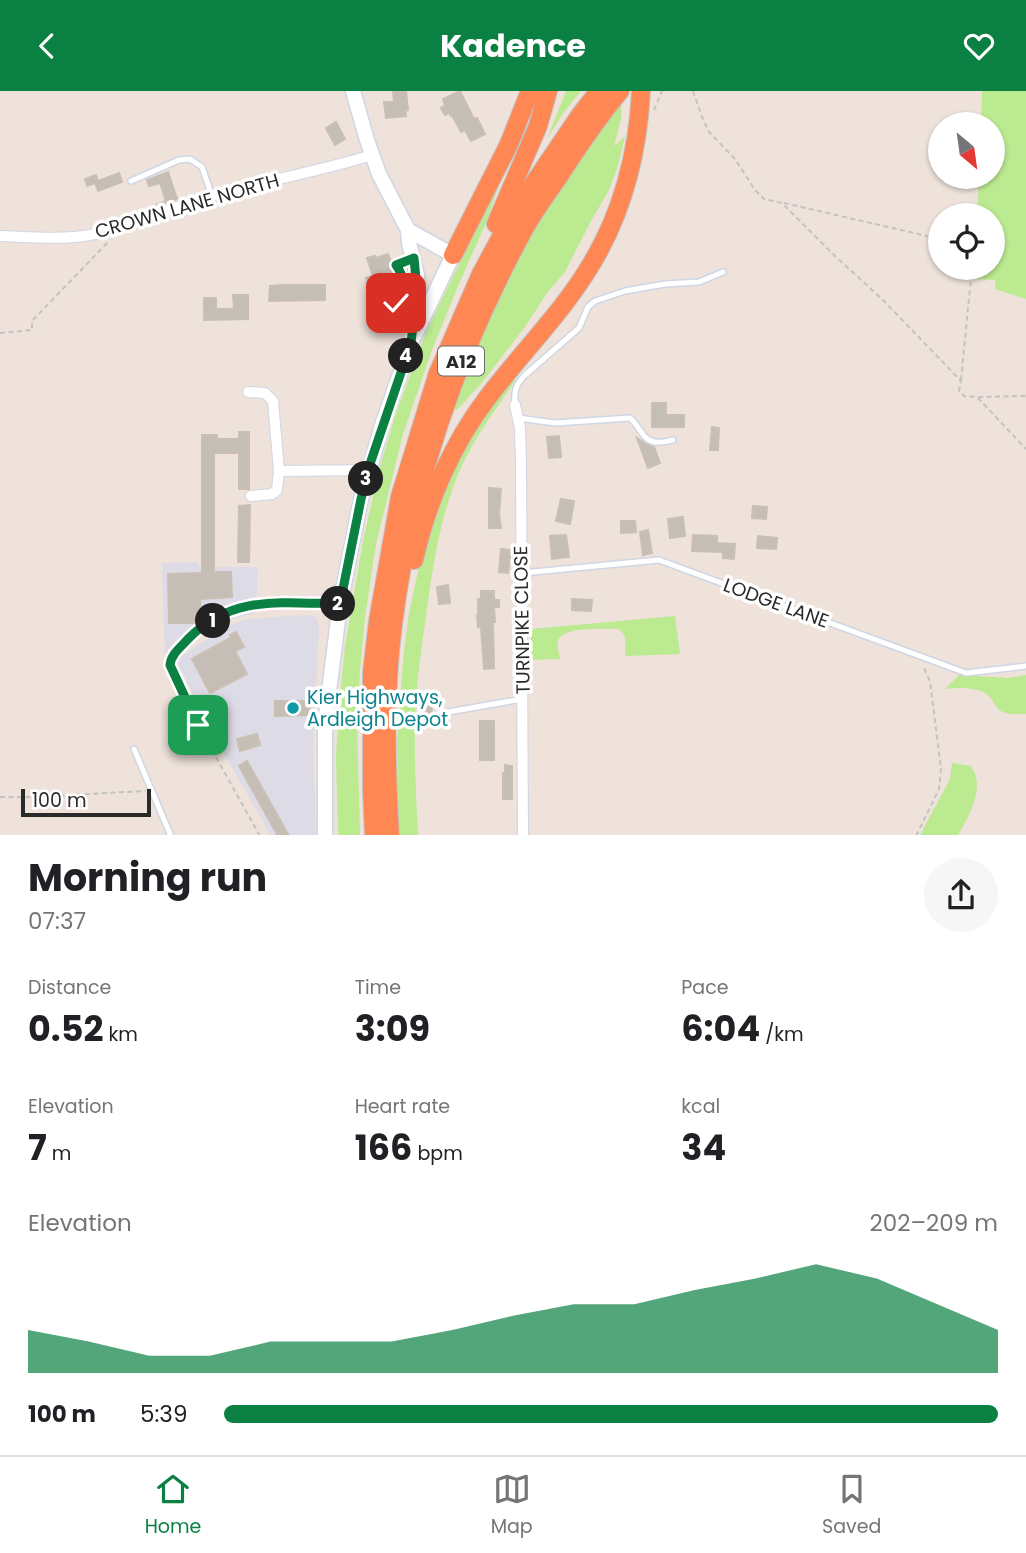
<!DOCTYPE html>
<html lang="en">
<head>
<meta charset="utf-8">
<style>
	:root { --surface:#fff; --page:#f6f6f6; --text:#202124; --muted:#757577; --line:#e0e0e0; --accent:#0b8043 }
	body { margin:0; font-family:Poppins,sans-serif; background:var(--page); color:var(--text); height:100vh; display:flex; flex-direction:column; font-size:26px; white-space:nowrap }
	* { box-sizing:border-box; margin:0 }
	p { font-size:23px; color:var(--muted) }
	.icon { flex:none; width:38px; height:38px; fill:none; stroke:currentColor; stroke-width:2; stroke-linecap:round; stroke-linejoin:round }
	.map { position:relative; height:744px; overflow:hidden }
	.sheet { display:flex; flex-direction:column; background:var(--surface); flex:1 }
	.sheet>* { flex:none }
	.needle { width:46px; rotate:151deg }
	.fabs { position:absolute; left:928px; top:21px; display:grid; gap:14px }
	.fabs a { display:grid; place-items:center; width:77px; height:77px; border-radius:50%; background:var(--surface); box-shadow:0 2px 5px #0004; font-size:35px }
	.scale { position:absolute; left:21px; bottom:18px; width:130px; box-sizing:border-box; padding-left:7px; border:4px solid #2a2a2a; border-top:0; font-size:19px; line-height:24px; white-space:nowrap; color:#2a2a2a; -webkit-text-stroke:5px #fff; paint-order:stroke }
	.pin { position:absolute; display:grid; place-items:center; width:60px; height:60px; color:#fff; margin:-30px; border-radius:14px; box-shadow:0 4px 10px #0006 }
	.km { position:absolute; width:35px; height:35px; margin:-18px; border-radius:50%; background:#222; color:#fff; font-size:19px; line-height:35px; text-align:center }
	.round { display:grid; place-items:center; flex:none; width:74px; height:74px; border-radius:37px; background:var(--page) }
	.headline { display:flex; align-items:center; justify-content:space-between; height:119px; padding:0 28px }
	h1 { font-size:38px; font-weight:700; line-height:52px }
	.figures { display:grid; grid-template-columns:repeat(3,1fr); gap:10px; height:119px; padding:7px 28px }
	.figures div { display:grid; align-content:center }
	.figures b { font-size:35px; font-weight:700 }
	.figures small { font-size:19px; font-weight:400 }
	.figures p { font-size:19px }
	.chart { height:196px; padding:14px 28px }
	.chart p { display:flex; justify-content:space-between }
	.chart svg { width:100%; height:126px; margin-top:7px; fill:var(--accent); opacity:.7 }
	ul { padding:0 28px; list-style:none; font-size:23px }
	li { display:grid; grid-template-columns:112px 84px 1fr; align-items:center; height:52px }
	li i { height:18px; border-radius:9px; background:var(--accent) }
	header { display:flex; justify-content:space-between; align-items:center; height:91px; padding:0 28px; background:var(--accent); color:#fff; font-size:32px; font-weight:700 }
	.menu { display:flex; justify-content:space-around; align-items:center; height:98px; border-top:2px solid var(--line); background:var(--surface); font-size:19px; color:var(--muted) }
	.menu a { display:grid; justify-items:center; gap:4px }
	.menu .selected { color:var(--accent) }
	.map>svg:first-child { display:block }
	.industrial { fill:#dddbe5 }
	.green { fill:#bbea90 }
	.building { fill:#c5beb6; stroke:#c9bfb3; stroke-width:2 }
	.lines { fill:none; stroke-linecap:round; stroke-linejoin:round }
	.lane-casing { stroke:#cfd6e4; stroke-width:8 }
	.street-casing { stroke:#cfd6e4; stroke-width:12 }
	.secondary-casing { stroke:#cfd6e4; stroke-width:17 }
	.highway-casing { stroke:#c3c3c3; stroke-width:20 }
	.path { stroke:#c3c3c3; stroke-width:2; stroke-dasharray:5 3.5; stroke-linecap:butt }
	.lane { stroke:#fff; stroke-width:5 }
	.street { stroke:#fff; stroke-width:10 }
	.secondary { stroke:#fff; stroke-width:14 }
	.highway { stroke:#ff8753; stroke-width:18 }
	.route-casing { stroke:#fff; stroke-width:14 }
	.route { stroke:#0b8043; stroke-width:9 }
	.culture-dot { fill:#0f9aa8; stroke:#fff; stroke-width:2.5 }
	.labels { text-anchor:middle; dominant-baseline:central; stroke-width:7; stroke-linejoin:round; paint-order:stroke }
	.shield { fill:#fff; stroke:#6a6a6a; stroke-width:2 }
	.shield-label { font-size:18px; font-weight:bold; fill:#2a2a2a }
	.street-label { font-size:19px; fill:#2a2a2a; stroke:#fff }
	.culture-label { font-size:19px; fill:#0d838f; stroke:#fff; text-anchor:start }
</style>
</head>
<body>
<header><svg class="icon" aria-label="back" viewBox="0 0 24 24"><path d="M15 5l-7 7 7 7"/></svg>Kadence<svg class="icon" aria-label="heart" viewBox="0 0 24 24"><path d="M12 20l-8-8c-3-5 5-10 8-4 3-6 11-1 8 4z"/></svg></header>
<div class="map">
<svg width="1026" height="745" viewBox="0 0 1026 745">
	<rect width="100%" height="100%" fill="#eee2da"/>
	<!-- industrial -->
	<path class="industrial" d="M198 471 199 476H258L256 522 221 531 199 545 177 568 228 535 247 528 307 524 315 526 318 530 319 536 313 655 316 744H271L228 670 176 570 173 571 165 566 162 472Z"/>
	<!-- green -->
	<path class="green" d="M566 0H581L564 21 547 48Z
		M982 0H1026V208L995 198V189L974 188 975 177H992V124H977L979 86H992V33H981Z
		M622 1 621 28 614 55 625 45 618 75 609 99 590 132 565 181 547 202 525 236 480 294 457 319 452 318 487 221 590 41Z
		M503 83 485 134 458 195 432 259 403 343 376 453 365 526 360 580 357 631 360 744 338 745 336 666 339 617 345 555 363 450 378 383 394 328 426 241Z
		M513 285 515 290C494 321 471 351 457 386 441 426 434 468 428 510 423 549 416 588 415 627 414 666 416 705 418 744L399 745 397 651 403 569 409 522 423 457 440 404 486 319Z
		M675 525 680 563 625 565C625 555 628 543 618 538 605 538 561 535 558 550 557 555 559 563 560 568L531 569V538Z
		M959 584 1008 587 1026 584V623C1019 623 1010 624 1003 621 996 619 994 610 989 605 981 596 956 596 945 598Z
		M952 672 971 675C986 696 969 725 958 744H920L950 688Z"/>
	<!-- building -->
	<path class="building" d="M393 0H406L408 19 405 20 406 25 386 27 384 11H394Z
		M460 0 474 28 477 27 485 43 471 50 465 39 461 41 452 24 451 25 449 22 445 24 441 17 445 15 443 8Z
		M336 31 345 48 335 54 326 37Z
		M168 81 177 108 156 116V114L166 110 160 92 149 95 147 89Z
		M119 82 122 91 98 100 95 92 87 95 85 88 96 84 98 90Z
		M388 163 396 183 394 184 398 195 387 199 388 204 374 209 366 187 373 185 367 167 375 165 376 167Z
		M284 194H325V209L269 210 270 195Z
		M233 204H248V228L204 229V207H216V218H234Z
		M652 312H666V324H684V336H652Z
		M712 336 719 337 718 359H710Z
		M239 341H249V398H239V362H214V481H231L232 506 200 508V532H169L168 483 202 482V344H217V348H239Z
		M559 345 561 366 549 367 547 346Z
		M637 347 648 354 654 356 660 372 648 377Z
		M489 397 501 398 499 423 501 437H489Z
		M561 408 574 410 570 433 556 430Z
		M250 414 249 471H238L239 415Z
		M753 415 767 416 766 428 752 427Z
		M683 426 685 445 670 447 668 428Z
		M621 430H635L636 441 621 442Z
		M648 439 652 462 643 464 640 441Z
		M566 444 569 466 552 468 550 445Z
		M693 444 717 445V452L735 453 734 468 723 467V461L692 460Z
		M758 445 777 447 776 458 757 457Z
		M501 458 511 459 508 482 499 481Z
		M448 494 450 512 439 513 437 496Z
		M481 500H494V509H499V516H494L495 531H493L494 577 484 578 481 536H478L477 524H478V508H481Z
		M572 508 592 509 591 520 572 519Z
		M236 541 244 556 235 560 247 583 210 602 192 568 232 546 230 544Z
		M431 609 432 623 419 625 417 612Z
		M275 610H311V624L275 625Z
		M480 630H494V669H480Z
		M257 643 260 654 240 660 237 648Z
		M247 670 289 745H278L239 675Z
		M505 674 512 675V708H503V682H505Z"/>
	<g class="lines">
		<defs>
			<path id="lane" d="M131 90 179 69 190 68 202 76 212 105
				M515 314C514 301 515 295 524 285L579 237 588 216 595 210 625 200 665 193 699 191 723 181
				M518 327 555 332 630 327C639 334 643 350 655 351 661 352 668 350 673 349
				M522 482 659 469 966 582 1026 575
				M437 623 522 608
				M134 658 171 745"/>
			<path id="street" d="M0 145C30 146 61 149 90 144 130 137 168 118 207 106 262 90 318 81 372 64
				M248 301 265 302 273 310 279 380
				M515 314 520 337 521 373 523 745
				M251 405 272 403 277 399 279 380 369 379"/>
			<path id="secondary" d="M353 0 367 49 379 83 408 139 409 152 417 184V199L413 237
				M325 745V632L340 513 361 408 383 331 411 252 453 164 408 139"/>
			<path id="highway" d="M496 133 538 35 548 0
				M453 164 509 53 530 0
				M414 469C427 411 452 353 488 306 522 261 563 221 592 172 623 120 638 60 641 0
				M374 745 372 700V581L378 530 400 406 438 282 481 183 515 120 581 23 599 0
				M390 745C386 674 384 603 393 533 410 398 456 264 521 144 532 122 548 102 561 82 580 53 598 26 620 0"/>
		</defs>
		<!-- lane casing -->
		<use href="#lane" class="lane-casing"/>
		<!-- street casing -->
		<use href="#street" class="street-casing"/>
		<!-- secondary casing -->
		<use href="#secondary" class="secondary-casing"/>
		<!-- highway casing -->
		<use href="#highway" class="highway-casing"/>
		<!-- path -->
		<path class="path" d="M693 0 702 26 709 41 735 68 755 99 764 108 782 112 834 164 883 209 961 290 959 300 964 305 977 306 1026 358
			M654 19 662 0
			M784 112 940 148
			M396 212C402 198 406 187 395 174L402 172
			M0 242 32 239V230L109 150
			M961 289 972 177
			M978 306 1026 305
			M0 706H30L145 700
			M260 745 198 634 170 574C171 563 181 556 188 548 230 505 275 512 330 513
			M916 745 939 698 941 678 930 590 923 575"/>
		<!-- lane -->
		<use href="#lane" class="lane"/>
		<!-- street -->
		<use href="#street" class="street"/>
		<!-- secondary -->
		<use href="#secondary" class="secondary"/>
		<!-- highway -->
		<use href="#highway" class="highway"/>
	</g>
	<g class="lines">
		<defs>
			<path id="route" d="M198 634 170 574C171 563 181 556 188 548 232 503 282 512 340 513L361 408 371 370 411 252 417 199 414 167 396 174C406 187 403 198 396 212"/>
		</defs>
		<!-- route casing -->
		<use href="#route" class="route-casing"/>
		<!-- route -->
		<use href="#route" class="route"/>
	</g>
	<!-- markers -->
	<circle class="culture-dot" cx="293" cy="617" r="7"/>
	<g class="labels">
		<!-- shield labels -->
		<rect class="shield" x="438" y="255.5" width="46" height="29" rx="5"/>
		<g class="shield-label">
			<text x="461" y="270">A12</text>
		</g>
		<!-- street labels -->
		<g class="street-label">
			<text transform="translate(187 115) rotate(-16)">CROWN LANE NORTH</text>
			<text transform="translate(776 512) rotate(20)">LODGE LANE</text>
			<text transform="translate(522 529) rotate(-91)">TURNPIKE CLOSE</text>
		</g>
		<!-- culture labels -->
		<g class="culture-label">
			<text x="307" y="606">Kier Highways,<tspan x="307" dy="22">Ardleigh Depot</tspan></text>
		</g>
	</g>
</svg>
<div class="fabs">
<a><svg class="needle" viewBox="-14 -14 28 28"><path d="M0-13l5 13h-10z" fill="#e53935"/><path d="M0 13l5-13h-10z" fill="#757577"/></svg></a>
<a><svg class="icon" aria-label="locate" viewBox="0 0 24 24"><circle cx="12" cy="12" r="6"/><path d="M12 2v4M12 18v4M2 12h4M18 12h4"/></svg></a>
</div>
<div class="scale">100 m</div>
<div class="pin" style="left:198px;top:634px;background:#1e9e55"><svg class="icon" aria-label="arrive" viewBox="0 0 24 24"><path d="M6 21V4h12l-3 4 3 4H6"/></svg></div>
<div class="pin" style="left:396px;top:212px;background:#d93025"><svg class="icon" aria-label="check" viewBox="0 0 24 24"><path d="M5 12l5 5 9-10"/></svg></div>
<b class="km" style="left:213px;top:530px">1</b>
<b class="km" style="left:338px;top:513px">2</b>
<b class="km" style="left:366px;top:388px">3</b>
<b class="km" style="left:406px;top:265px">4</b>
</div>
<section class="sheet">
<div class="headline"><div><h1>Morning run</h1><p>07:37</p></div><a class="round"><svg class="icon" aria-label="share" viewBox="0 0 24 24"><path d="M12 15V3M7 8l5-5 5 5M5 13v7h14v-7"/></svg></a></div>
<div class="figures">
<div><p>Distance</p><b>0.52<small> km</small></b></div>
<div><p>Time</p><b>3:09</b></div>
<div><p>Pace</p><b>6:04<small> /km</small></b></div>
</div>
<div class="figures">
<div><p>Elevation</p><b>7<small> m</small></b></div>
<div><p>Heart rate</p><b>166<small> bpm</small></b></div>
<div><p>kcal</p><b>34</b></div>
</div>
<div class="chart"><p><span>Elevation</span>202–209 m</p>
<svg viewBox="0 0 160 44" preserveAspectRatio="none"><path d="M0 44V29L10 33L20 38L30 38L40 33L50 33L60 33L70 29L80 24L90 20L100 20L110 15L120 11L130 6L140 11L150 20L160 29V44z"/></svg>
</div>
<ul>
<li><b>100 m</b>5:39<i style="width:100%"></i></li>
</ul>
</section>
<nav class="menu">
<a class="selected"><svg class="icon" aria-label="home" viewBox="0 0 24 24"><path d="M3 11l9-7 9 7M6 9v11h12V9"/></svg>Home</a>
<a><svg class="icon" aria-label="map" viewBox="0 0 24 24"><path d="M3 6l6-2 6 2 6-2v14l-6 2-6-2-6 2zM9 4v14M15 6v14"/></svg>Map</a>
<a><svg class="icon" aria-label="saved" viewBox="0 0 24 24"><path d="M7 4h10v16l-5-4-5 4z"/></svg>Saved</a>
</nav>
</body>
</html>
